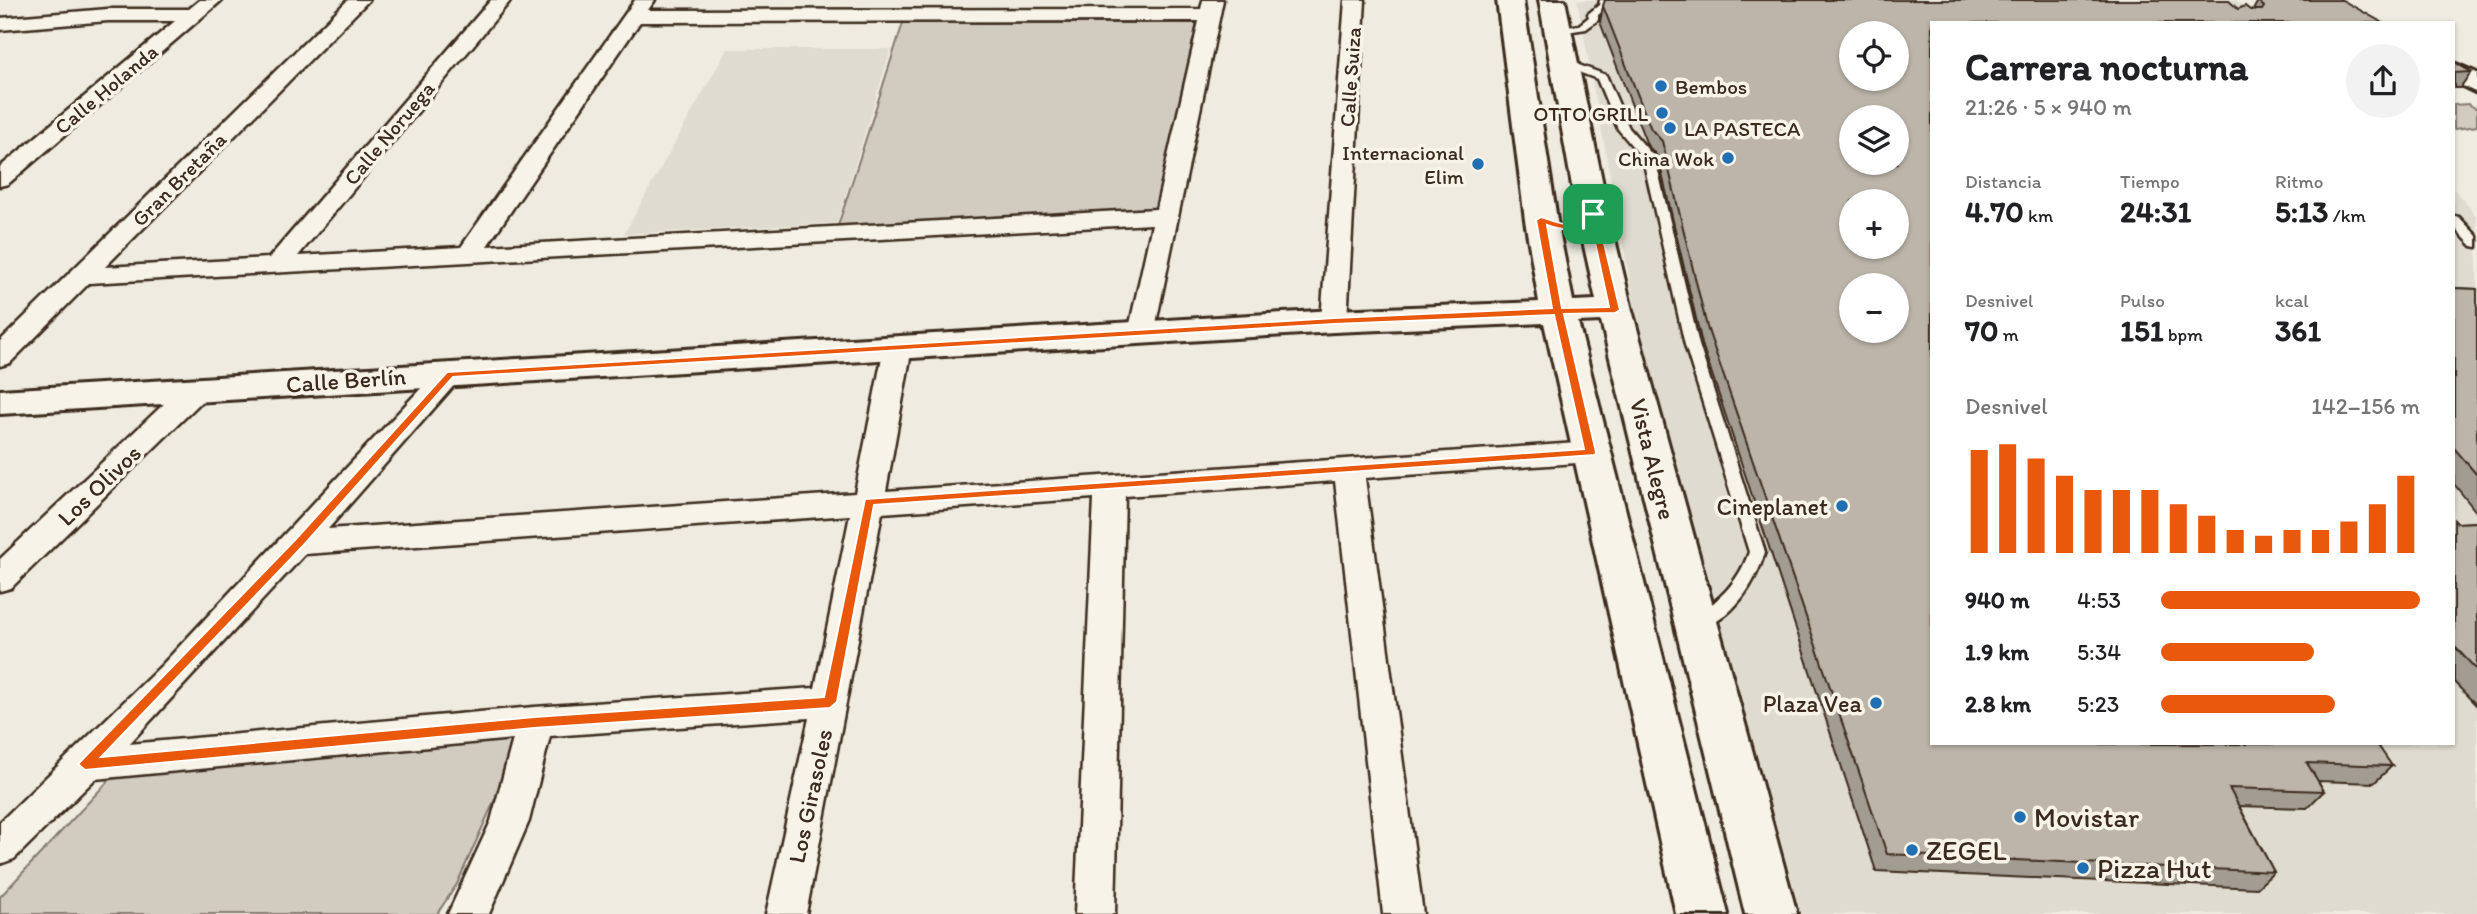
<!DOCTYPE html>
<html lang="es">
<head>
<meta charset="utf-8">
<style>
	:root { --surface:#fff; --page:#f2f2f2; --text:#202124; --muted:#757577; --accent:#ea580c }
	body { margin:0; font-family:Itim,sans-serif; background:var(--page); color:var(--text); height:100vh; display:flex; flex-direction:column; font-size:26px; white-space:nowrap }
	* { box-sizing:border-box; margin:0 }
	p { font-size:23px; color:var(--muted) }
	.icon { flex:none; width:38px; height:38px; fill:none; stroke:currentColor; stroke-width:2; stroke-linecap:round; stroke-linejoin:round }
	.map { position:relative; flex:1; overflow:hidden }
	.panel { position:absolute; left:1930px; top:21px; width:525px; height:724px; display:flex; flex-direction:column; background:var(--surface); border-radius:0px; box-shadow:0 2px 5px #0004 }
	.panel>* { flex:none }
	.tools { position:absolute; left:1839px; top:21px; display:grid; gap:14px }
	.tools a { display:grid; place-items:center; width:70px; height:70px; border-radius:50%; background:var(--surface); box-shadow:0 2px 5px #0004; font-size:35px }
	.pin { position:absolute; display:grid; place-items:center; width:60px; height:60px; color:#fff; margin:-30px; border-radius:14px; box-shadow:0 4px 10px #0006 }
	.round { display:grid; place-items:center; flex:none; width:74px; height:74px; border-radius:37px; background:var(--page) }
	.head { display:flex; align-items:center; justify-content:space-between; height:119px; padding:0 35px }
	h1 { font-size:38px; font-weight:800; line-height:52px }
	.figures { display:grid; grid-template-columns:repeat(3,1fr); gap:10px; height:119px; padding:7px 35px }
	.figures div { display:grid; align-content:center }
	.figures b { font-size:30px; font-weight:800 }
	.figures small { font-size:19px; font-weight:400 }
	.figures p { font-size:19px }
	.chart { height:196px; padding:14px 35px }
	.chart p { display:flex; justify-content:space-between }
	.chart svg { width:100%; height:126px; margin-top:7px; stroke:var(--accent); stroke-width:6 }
	ul { padding:0 35px; list-style:none; font-size:23px }
	li { display:grid; grid-template-columns:112px 84px 1fr; align-items:center; height:52px }
	li i { height:18px; border-radius:9px; background:var(--accent) }
	.map>svg:first-child { display:block }
	.built { fill:#e0dbd0; fill-rule:evenodd }
	.green { fill:#d1cbc0; stroke:#867a6f; stroke-width:2 }
	.lines { fill:none; stroke-linecap:round; stroke-linejoin:round }
	.lane-casing { stroke:#3b2a1e; stroke-width:5 }
	.street-casing { stroke:#3b2a1e; stroke-width:5 }
	.secondary-casing { stroke:#3b2a1e; stroke-width:6 }
	.lane { fill:#f7f3e8; fill-rule:evenodd }
	.street { fill:#f7f3e8; fill-rule:evenodd }
	.secondary { fill:#f7f3e8; fill-rule:evenodd }
	.wall { fill:#a39c92; stroke:#3b2a1e; stroke-width:2 }
	.building { fill:#bdb5aa; stroke:#3b2a1e; stroke-width:2; fill-rule:evenodd }
	.route { fill:#ea580c; stroke:#fff; stroke-width:2; fill-rule:evenodd }
	.poi-dot { fill:#1f6fb2; stroke:#f7f3e8; stroke-width:2.5 }
	.labels { text-anchor:middle; dominant-baseline:central; stroke-width:7; stroke-linejoin:round; paint-order:stroke }
	.far-street-label { font-size:21px; fill:#3b2a1e; stroke:#f7f3e8 }
	.far-poi-label { font-size:21px; fill:#3b2a1e; stroke:#f7f3e8; text-anchor:end }
	.street-label { font-size:24px; fill:#3b2a1e; stroke:#f7f3e8 }
	.poi-label { font-size:24px; fill:#3b2a1e; stroke:#f7f3e8; text-anchor:end }
	.near-poi-label { font-size:28px; fill:#3b2a1e; stroke:#f7f3e8; text-anchor:start }
</style>
</head>
<body>
<div class="map">
<svg width="2477" height="914" viewBox="0 0 2477 914">
	<rect width="100%" height="100%" fill="#efebe0"/>
	<filter id="ink" filterUnits="userSpaceOnUse"><feTurbulence type="fractalNoise" baseFrequency=".0143" numOctaves="2"/><feDisplacementMap in="SourceGraphic" scale="14" xChannelSelector="R" yChannelSelector="G"/><feConvolveMatrix kernelMatrix="1 2 1 2 8 2 1 2 1" color-interpolation-filters="sRGB"/></filter>
	<g filter="url(#ink)">
		<!-- built -->
		<path class="built" d="M1577 0H2235L2265 20 1932 23V744H2454V189L2477 217V914H1801L1644 355ZM1852 33H1897V79H1852ZM1852 117H1897V163H1852ZM1852 201H1897V247H1852ZM1852 285H1897V331H1852Z
			M727 49H891L837 223 624 234Z"/>
		<!-- green -->
		<path class="green" d="M903 23H1197L1156 211 837 229Z
			M2468 104 2477 109V126L2454 129V105Z
			M522 739 457 884 437 914H0V897L112 777Z"/>
		<g class="lines">
			<defs>
				<path id="lane" d="M1600 0H1610L1609 6 1598 15V20L1586 29 1554 34V30L1579 25 1589 17 1588 14 1599 5Z
					M1560 61H1568L1606 75 1629 128 1655 158 1699 345 1765 552C1755 585 1733 619 1698 630L1692 628 1689 623 1692 618C1719 601 1738 583 1749 552L1685 345 1643 159 1618 129 1597 79 1560 65Z
					M2454 216 2459 217 2477 236V247L2472 246 2454 227Z"/>
				<path id="street" d="M200 0H222L8 184 0 186V167L175 21H108L0 30V18L108 9H189Z
					M348 0H369L105 267 269 258 491 0H511L298 256 461 247 635 0H655L648 10 1201 9 1203 0H1223L1154 333 1151 339 1141 341 1131 339 1128 333 1152 224 89 283 10 363 0 366V341ZM1199 21 1156 209 487 246 640 22Z
					M1345 0H1365L1347 321 1343 327 1334 329 1325 327 1321 321Z
					M898 338 908 341 912 347 886 491 1591 442 1601 445 1606 452 1601 459 1591 462 1365 478 1423 914H1383L1335 481 1125 496 1115 914H1075L1094 498 882 513 806 914H766L809 718 550 736 529 821 489 914H448L491 821 513 739 95 779 14 859 0 864V822L162 665 440 368 450 365 460 368 464 374 328 529 855 493 884 347 888 341ZM850 515 815 688 534 707 129 744 305 554Z
					M196 381 206 383 210 390 206 397 11 588 0 591V559L186 383Z"/>
				<path id="secondary" d="M1497 0H1523L1557 220 1573 301 1596 300 1577 214 1539 0H1565L1609 214 1632 310 1797 914H1745L1601 321 1578 322 1728 914H1676L1544 323 1334 332 0 414V390L1334 310 1539 302 1525 220Z
					M2454 63 2477 73V93L2454 82Z"/>
			</defs>
			<!-- lane casing -->
			<use href="#lane" class="lane-casing"/>
			<!-- street casing -->
			<use href="#street" class="street-casing"/>
			<!-- secondary casing -->
			<use href="#secondary" class="secondary-casing"/>
			<!-- lane -->
			<use href="#lane" class="lane"/>
			<!-- street -->
			<use href="#street" class="street"/>
			<!-- secondary -->
			<use href="#secondary" class="secondary"/>
		</g>
		<!-- wall -->
		<path class="wall" d="M2258 1 2383 23H1932V744L2392 766 2374 783 2318 781 2324 791 2307 808 2239 806 2274 872 2257 888 1876 871 1702 344 1658 157 1647 145 1600 22 1603 6 2253 10Z
			M2454 62 2471 72 2460 88H2454Z
			M2454 288 2477 289V513L2454 484Z
			M2454 520 2457 523 2477 522V706L2454 682Z"/>
		<!-- building -->
		<path class="building" d="M1605 0H2228L2238 9 2245 6 2250 10H2262L2264 7 2258 1 2260 0H2342L2383 23H1932V744H2377L2392 766 2307 763 2324 791 2229 788 2274 872 1887 854 1707 327 1662 141 1651 129 1603 6ZM1852 33H1897V79H1852ZM1852 117H1897V163H1852ZM1852 201H1897V247H1852ZM1852 285H1897V331H1852Z
			M2454 62 2471 72 2454 73Z
			M2454 288 2477 289V475L2454 448Z
			M2454 520 2457 523 2477 522V670L2454 646Z"/>
	</g>
	<!-- route -->
	<path class="route" d="M1593 211 1597 214 1620 310 1615 313 1564 314 1596 452 1595 455 874 505 837 702 830 708 534 728 85 770 78 764 295 540 447 372 1334 318 1552 308 1536 220 1541 217C1555 221 1573 231 1586 219 1588 216 1590 213 1593 211ZM1591 224 1609 307 1562 308 1547 225C1564 231 1574 231 1591 224ZM1554 315 1584 449 865 499 824 697 534 717 101 757 303 546 453 377 1334 324Z"/>
	<!-- markers -->
	<g class="poi-dot">
		<circle cx="1661" cy="86" r="7"/>
		<circle cx="1662" cy="113" r="7"/>
		<circle cx="1670" cy="128" r="7"/>
		<circle cx="1728" cy="158" r="7"/>
		<circle cx="1478" cy="164" r="7"/>
		<circle cx="1842" cy="506" r="7"/>
		<circle cx="1876" cy="703" r="7"/>
		<circle cx="2020" cy="817" r="7"/>
		<circle cx="1912" cy="850" r="7"/>
		<circle cx="2083" cy="868" r="7"/>
	</g>
	<g class="labels">
		<!-- far-street labels -->
		<g class="far-street-label">
			<text transform="translate(1350 77) rotate(-86)">Calle Suiza</text>
			<text transform="translate(106 89) rotate(-40)">Calle Holanda</text>
			<text transform="translate(389 133) rotate(-50)">Calle Noruega</text>
			<text transform="translate(179 179) rotate(-45)">Gran Bretaña</text>
		</g>
		<!-- far-poi labels -->
		<g class="far-poi-label">
			<text x="1675" y="86" text-anchor="start">Bembos</text>
			<text x="1648" y="113">OTTO GRILL</text>
			<text x="1684" y="128" text-anchor="start">LA PASTECA</text>
			<text x="1464" y="152">Internacional<tspan x="1464" dy="24">Elim</tspan></text>
			<text x="1714" y="158">China Wok</text>
		</g>
		<!-- street labels -->
		<g class="street-label">
			<text transform="translate(346 380) rotate(-4)">Calle Berlín</text>
			<text transform="translate(1653 459) rotate(76)">Vista Alegre</text>
			<text transform="translate(99 485) rotate(-44)">Los Olivos</text>
			<text transform="translate(810 796) rotate(-78)">Los Girasoles</text>
		</g>
		<!-- poi labels -->
		<g class="poi-label">
			<text x="1828" y="506">Cineplanet</text>
			<text x="1862" y="703">Plaza Vea</text>
		</g>
		<!-- near-poi labels -->
		<g class="near-poi-label">
			<text x="2034" y="817">Movistar</text>
			<text x="1926" y="850">ZEGEL</text>
			<text x="2097" y="868">Pizza Hut</text>
		</g>
	</g>
</svg>
<div class="tools">
<a><svg class="icon" aria-label="locate" viewBox="0 0 24 24"><circle cx="12" cy="12" r="6"/><path d="M12 2v4M12 18v4M2 12h4M18 12h4"/></svg></a>
<a><svg class="icon" aria-label="layers" viewBox="0 0 24 24"><path d="M12 4l9 5-9 5-9-5zM3 14l9 5 9-5"/></svg></a>
<a>+</a>
<a>−</a>
</div>
<div class="pin" style="left:1593px;top:214px;background:#1e9e55"><svg class="icon" aria-label="arrive" viewBox="0 0 24 24"><path d="M6 21V4h12l-3 4 3 4H6"/></svg></div>
<section class="panel">
<div class="head"><div><h1>Carrera nocturna</h1><p>21:26 · 5 × 940 m</p></div><a class="round"><svg class="icon" aria-label="share" viewBox="0 0 24 24"><path d="M12 15V3M7 8l5-5 5 5M5 13v7h14v-7"/></svg></a></div>
<div class="figures">
<div><p>Distancia</p><b>4.70<small> km</small></b></div>
<div><p>Tiempo</p><b>24:31</b></div>
<div><p>Ritmo</p><b>5:13<small> /km</small></b></div>
</div>
<div class="figures">
<div><p>Desnivel</p><b>70<small> m</small></b></div>
<div><p>Pulso</p><b>151<small> bpm</small></b></div>
<div><p>kcal</p><b>361</b></div>
</div>
<div class="chart"><p><span>Desnivel</span>142–156 m</p>
<svg viewBox="0 0 160 44" preserveAspectRatio="none"><path d="M5 44V8M15 44V6M25 44V11M35 44V17M45 44V22M55 44V22M65 44V22M75 44V27M85 44V31M95 44V36M105 44V38M115 44V36M125 44V36M135 44V33M145 44V27M155 44V17"/></svg>
</div>
<ul>
<li><b>940 m</b>4:53<i style="width:100%"></i></li>
<li><b>1.9 km</b>5:34<i style="width:59%"></i></li>
<li><b>2.8 km</b>5:23<i style="width:67%"></i></li>
</ul>
</section>
</div>
</body>
</html>
